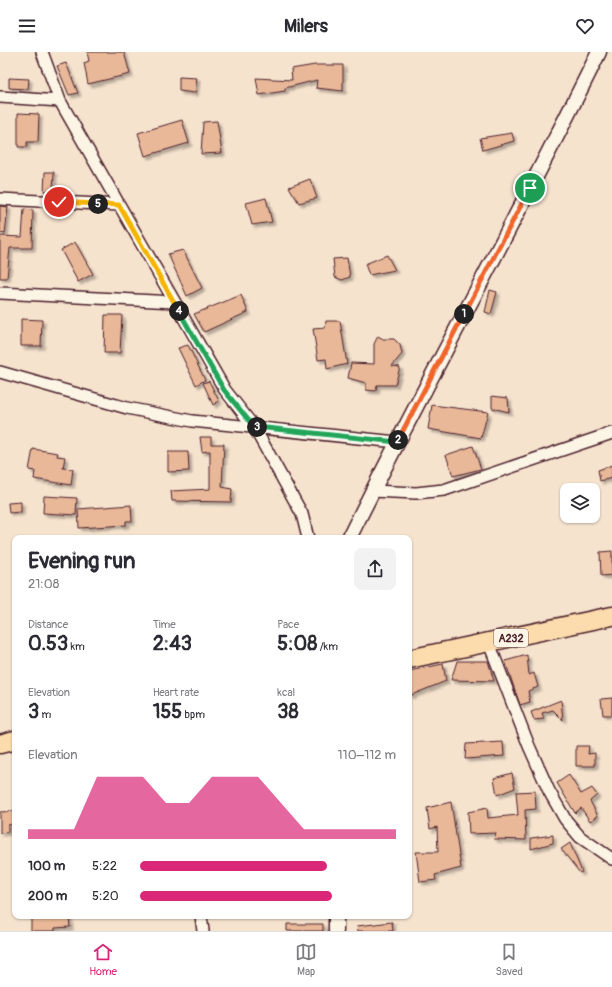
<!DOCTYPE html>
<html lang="en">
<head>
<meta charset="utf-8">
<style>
	:root { --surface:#fff; --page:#f2f2f3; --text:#2b2b33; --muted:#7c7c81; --line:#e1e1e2; --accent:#db2777 }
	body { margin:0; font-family:Pangolin,sans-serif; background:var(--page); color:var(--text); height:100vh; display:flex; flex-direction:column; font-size:15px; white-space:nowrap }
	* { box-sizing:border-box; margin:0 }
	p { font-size:13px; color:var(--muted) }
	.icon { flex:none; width:22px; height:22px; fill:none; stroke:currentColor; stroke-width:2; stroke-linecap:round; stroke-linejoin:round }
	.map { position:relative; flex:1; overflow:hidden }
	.drawer { position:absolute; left:12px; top:483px; width:400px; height:384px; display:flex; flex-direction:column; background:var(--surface); border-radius:8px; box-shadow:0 1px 3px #0004 }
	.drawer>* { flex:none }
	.buttons { position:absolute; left:560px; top:431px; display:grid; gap:8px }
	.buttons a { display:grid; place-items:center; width:40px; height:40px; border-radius:8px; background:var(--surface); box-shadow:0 1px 3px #0004; font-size:20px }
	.pin { position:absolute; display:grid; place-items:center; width:34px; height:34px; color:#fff; margin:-17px; border:2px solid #fff; border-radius:50%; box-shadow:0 1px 4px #0007 }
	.km { position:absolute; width:20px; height:20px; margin:-10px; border-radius:50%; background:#222; color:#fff; font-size:11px; line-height:20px; text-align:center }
	.round { display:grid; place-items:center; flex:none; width:42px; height:42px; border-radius:8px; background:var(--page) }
	.overview { display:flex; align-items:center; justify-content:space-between; height:68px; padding:0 16px }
	h1 { font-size:22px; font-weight:700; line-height:30px }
	.stats { display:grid; grid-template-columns:repeat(3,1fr); gap:6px; height:68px; padding:4px 16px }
	.stats div { display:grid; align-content:center }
	.stats b { font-size:20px; font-weight:700 }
	.stats small { font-size:11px; font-weight:400 }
	.stats p { font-size:11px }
	.chart { height:112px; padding:8px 16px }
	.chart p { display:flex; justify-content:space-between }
	.chart svg { width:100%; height:72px; margin-top:4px; fill:var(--accent); opacity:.7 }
	ul { padding:0 16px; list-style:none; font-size:13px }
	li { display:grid; grid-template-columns:64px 48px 1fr; align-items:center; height:30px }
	li i { height:10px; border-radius:5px; background:var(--accent) }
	header { display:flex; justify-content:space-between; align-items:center; height:52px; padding:0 16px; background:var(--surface); font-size:18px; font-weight:700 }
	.tabs { display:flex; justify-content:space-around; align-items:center; height:56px; border-top:1px solid var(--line); background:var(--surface); font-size:11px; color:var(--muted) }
	.tabs a { display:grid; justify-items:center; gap:2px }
	.tabs .selected { color:var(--accent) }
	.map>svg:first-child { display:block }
	.building { fill:#e8b898; stroke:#4a1f2b; filter:url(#shadow) }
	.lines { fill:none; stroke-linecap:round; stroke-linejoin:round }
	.minor-casing { stroke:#4a1f2b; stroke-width:14 }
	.tertiary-casing { stroke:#4a1f2b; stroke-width:17 }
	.primary-casing { stroke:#4a1f2b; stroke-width:21 }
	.minor { stroke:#fcf5e5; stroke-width:11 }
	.tertiary { stroke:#fcf5e5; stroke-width:14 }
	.primary { stroke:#fcdcac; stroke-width:18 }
	.split-1-casing { stroke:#fff; stroke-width:8 }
	.split-2-casing { stroke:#fff; stroke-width:8 }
	.split-3-casing { stroke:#fff; stroke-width:8 }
	.split-4-casing { stroke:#fff; stroke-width:8 }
	.split-5-casing { stroke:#fff; stroke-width:8 }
	.split-6-casing { stroke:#fff; stroke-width:8 }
	.split-1 { stroke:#f0652b; stroke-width:5 }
	.split-2 { stroke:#f0652b; stroke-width:5 }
	.split-3 { stroke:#22a559; stroke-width:5 }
	.split-4 { stroke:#22a559; stroke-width:5 }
	.split-5 { stroke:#f5b400; stroke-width:5 }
	.split-6 { stroke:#f5b400; stroke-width:5 }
	.labels { text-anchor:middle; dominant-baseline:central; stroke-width:4; stroke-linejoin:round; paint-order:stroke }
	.shield { fill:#fcf5e5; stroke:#7f5f63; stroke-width:1 }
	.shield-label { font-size:11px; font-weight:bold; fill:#4a1f2b }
</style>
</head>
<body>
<header><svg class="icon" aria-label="menu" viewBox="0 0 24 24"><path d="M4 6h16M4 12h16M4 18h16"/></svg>Milers<svg class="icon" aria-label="heart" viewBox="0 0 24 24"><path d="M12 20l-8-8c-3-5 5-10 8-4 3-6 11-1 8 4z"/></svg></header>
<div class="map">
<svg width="612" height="879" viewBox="0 0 612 879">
	<defs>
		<filter id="shadow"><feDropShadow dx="3" dy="3" stdDeviation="1" flood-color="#0004"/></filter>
	</defs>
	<rect width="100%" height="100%" fill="#f6e3ce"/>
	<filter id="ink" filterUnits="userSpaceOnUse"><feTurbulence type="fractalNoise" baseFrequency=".025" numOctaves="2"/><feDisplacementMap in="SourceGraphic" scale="8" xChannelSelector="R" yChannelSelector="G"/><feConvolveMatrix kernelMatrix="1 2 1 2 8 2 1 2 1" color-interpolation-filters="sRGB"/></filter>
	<g filter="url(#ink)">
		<!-- building -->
		<path class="building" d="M87 0H124L130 22 88 32 84 11 89 9Z
			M66 11 78 41 69 43 57 14Z
			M315 13H343V39L316 36 317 28 285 36V39L259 43 256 26 292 28 291 17Z
			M179 25 197 26 195 41 179 39Z
			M9 26 29 27 28 37 9 36Z
			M18 61 39 62 38 90H27V95H18Z
			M182 68 189 91 145 104 138 81Z
			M217 69 222 101 201 102 203 70Z
			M512 81 514 89 483 98 480 86Z
			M45 120H54L53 139H44Z
			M310 127 317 146 299 151 289 135Z
			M266 146 272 170 252 173 246 151Z
			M0 154 8 155 5 182 0 181Z
			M24 157 33 158 32 196H10L7 226H0V184L22 185Z
			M75 190 93 222 78 230 61 198Z
			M183 198 202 236 187 244 168 202Z
			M387 203 395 218 369 223 365 212Z
			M347 206 350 225 342 228 335 225 333 207Z
			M490 238 497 240 491 262 485 260Z
			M241 243 248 260 204 280 194 262Z
			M105 263H122L120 301H104Z
			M21 267 42 268 41 294H21Z
			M326 269H340L347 312 327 317 326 307 318 308 313 277 325 276Z
			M378 284 383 287H394L400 293 402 302 392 314 400 315 395 333H377L376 339 366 338V331L348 326 351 311 374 312V292Z
			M188 293 205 328 196 333 178 296Z
			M209 329 219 349 213 353 203 331Z
			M492 344 508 346 509 360 492 356Z
			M432 353 488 360 481 386 428 377Z
			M200 385H211V392H224L222 435 232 437 231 450 172 449 171 439 210 437V399L202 400Z
			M473 394 481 417 453 424 446 403Z
			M33 397 58 401 57 404 65 405 63 416 73 417 71 433 34 427 35 419 29 418Z
			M168 400H188L189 419 168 420Z
			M612 413V426L600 429 598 418Z
			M44 444 77 446 76 463 43 461Z
			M21 450V460L9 461 8 451Z
			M131 453 132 469H126V473L79 476 78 457Z
			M612 499V523L601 524 600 500Z
			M527 603 529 623 534 621 538 635 528 639 530 650 520 653 505 609Z
			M457 609H488L494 629 451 628Z
			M443 612 446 629 409 644V619Z
			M612 646V663H603L601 647Z
			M561 648 563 668 553 658 542 661 544 667 534 668 531 660Z
			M503 690 504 704 465 707 466 692Z
			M576 694H589L588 702 595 701V714H576Z
			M512 721 515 736 497 743 494 726Z
			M569 723 581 742 592 736 597 743 590 749 598 764 590 769 581 756 575 761 557 731Z
			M535 739 536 757 525 758 526 788 494 787 496 781 469 782 468 760 487 756 488 766 518 763 516 740Z
			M451 750 461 816 435 823 436 828 420 830 416 800H438L437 775 430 777 427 756Z
			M15 759V772L8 773V780L0 781V760Z
			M553 783V791L531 797V786Z
			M570 791 582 820 580 821 561 797Z
			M31 864H69L70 875 55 876V879H31Z
			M392 870 393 879H358L357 874Z
			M287 872H323V879H287Z"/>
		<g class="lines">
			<defs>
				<path id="minor" d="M42 0 60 49 225 338 254 375 302 462 308 486
					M0 45 60 49
					M0 147 119 153
					M0 241 174 250
					M0 320 127 356 192 369 397 390
					M372 439 416 441 444 438 612 381
					M489 591 529 694 549 739 565 767 580 785 612 807
					M201 864 203 879"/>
				<path id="tertiary" d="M349 486C430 323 519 163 599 0
					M336 879V864"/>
				<path id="primary" d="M409 607 612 564
					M0 692 15 688"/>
			</defs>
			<!-- minor casing -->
			<use href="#minor" class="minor-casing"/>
			<!-- tertiary casing -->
			<use href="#tertiary" class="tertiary-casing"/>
			<!-- primary casing -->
			<use href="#primary" class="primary-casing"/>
			<!-- minor -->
			<use href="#minor" class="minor"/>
			<!-- tertiary -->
			<use href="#tertiary" class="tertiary"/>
			<!-- primary -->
			<use href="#primary" class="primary"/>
		</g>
	</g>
	<g class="lines" filter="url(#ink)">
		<defs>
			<path id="split-1" d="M464 262 530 136"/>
			<path id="split-2" d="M398 388 464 262"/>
			<path id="split-3" d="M257 375 397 390 398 388"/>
			<path id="split-4" d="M179 259 224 338 254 375H257"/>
			<path id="split-5" d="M98 152 119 153 179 259"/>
			<path id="split-6" d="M59 150 98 152"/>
		</defs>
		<!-- split-1 casing -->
		<use href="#split-1" class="split-1-casing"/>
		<!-- split-2 casing -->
		<use href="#split-2" class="split-2-casing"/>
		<!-- split-3 casing -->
		<use href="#split-3" class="split-3-casing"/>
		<!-- split-4 casing -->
		<use href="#split-4" class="split-4-casing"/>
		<!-- split-5 casing -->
		<use href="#split-5" class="split-5-casing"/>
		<!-- split-6 casing -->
		<use href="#split-6" class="split-6-casing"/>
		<!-- split-1 -->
		<use href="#split-1" class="split-1"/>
		<!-- split-2 -->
		<use href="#split-2" class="split-2"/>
		<!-- split-3 -->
		<use href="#split-3" class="split-3"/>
		<!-- split-4 -->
		<use href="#split-4" class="split-4"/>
		<!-- split-5 -->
		<use href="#split-5" class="split-5"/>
		<!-- split-6 -->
		<use href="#split-6" class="split-6"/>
	</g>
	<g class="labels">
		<!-- shield labels -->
		<rect class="shield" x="494" y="577" width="34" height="18" rx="3"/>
		<g class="shield-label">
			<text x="511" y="586">A232</text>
		</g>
	</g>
</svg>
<div class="buttons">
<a><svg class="icon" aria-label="layers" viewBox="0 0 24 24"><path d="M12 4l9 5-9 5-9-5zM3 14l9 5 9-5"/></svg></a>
</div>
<div class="pin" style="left:530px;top:136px;background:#1e9e55"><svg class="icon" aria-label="arrive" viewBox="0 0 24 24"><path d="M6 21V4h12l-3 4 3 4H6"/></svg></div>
<div class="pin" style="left:59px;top:150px;background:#d93025"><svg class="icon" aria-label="check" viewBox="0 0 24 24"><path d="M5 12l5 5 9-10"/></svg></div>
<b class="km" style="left:464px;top:262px">1</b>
<b class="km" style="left:398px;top:388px">2</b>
<b class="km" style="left:257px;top:375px">3</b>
<b class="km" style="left:179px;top:259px">4</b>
<b class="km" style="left:98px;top:152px">5</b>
<section class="drawer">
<div class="overview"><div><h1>Evening run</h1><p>21:08</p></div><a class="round"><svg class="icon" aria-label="share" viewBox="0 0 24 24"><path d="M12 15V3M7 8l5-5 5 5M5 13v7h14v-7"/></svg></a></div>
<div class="stats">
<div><p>Distance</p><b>0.53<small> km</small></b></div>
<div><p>Time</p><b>2:43</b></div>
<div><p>Pace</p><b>5:08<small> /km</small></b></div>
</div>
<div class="stats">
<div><p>Elevation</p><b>3<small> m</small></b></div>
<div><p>Heart rate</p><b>155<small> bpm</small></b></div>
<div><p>kcal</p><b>38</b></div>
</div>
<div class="chart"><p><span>Elevation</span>110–112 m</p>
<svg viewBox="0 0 160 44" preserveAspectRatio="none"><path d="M0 44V38L10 38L20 38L30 6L40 6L50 6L60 22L70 22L80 6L90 6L100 6L110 22L120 38L130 38L140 38L150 38L160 38V44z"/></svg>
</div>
<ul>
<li><b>100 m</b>5:22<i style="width:73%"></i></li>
<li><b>200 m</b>5:20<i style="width:75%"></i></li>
</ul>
</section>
</div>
<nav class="tabs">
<a class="selected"><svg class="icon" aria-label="home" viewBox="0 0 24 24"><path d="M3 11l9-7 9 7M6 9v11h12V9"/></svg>Home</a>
<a><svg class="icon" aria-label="map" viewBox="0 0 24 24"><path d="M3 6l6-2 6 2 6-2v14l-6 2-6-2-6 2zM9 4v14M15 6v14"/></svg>Map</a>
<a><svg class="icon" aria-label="saved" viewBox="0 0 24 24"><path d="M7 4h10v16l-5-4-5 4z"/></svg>Saved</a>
</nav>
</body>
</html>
